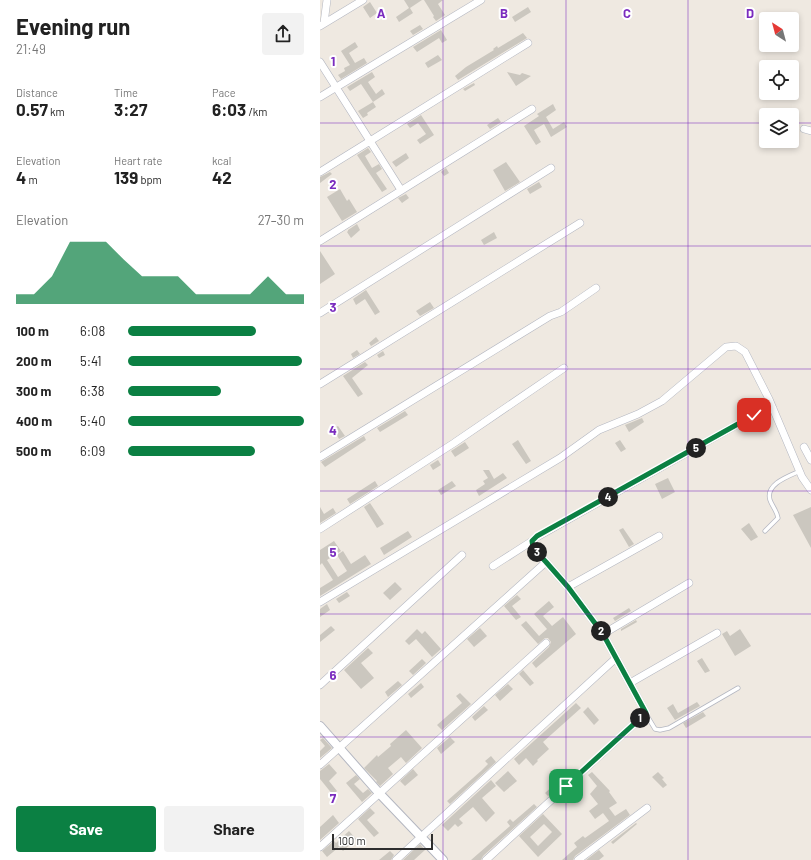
<!DOCTYPE html>
<html lang="en">
<head>
<meta charset="utf-8">
<style>
	:root { --surface:#fff; --page:#f2f2f2; --text:#222; --muted:#767676; --accent:#0b8043 }
	body { margin:0; font-family:Barlow,sans-serif; background:var(--page); color:var(--text); height:100vh; display:flex; flex-direction:column; font-size:15px; white-space:nowrap }
	* { box-sizing:border-box; margin:0 }
	p { font-size:13px; color:var(--muted) }
	.icon { flex:none; width:22px; height:22px; fill:none; stroke:currentColor; stroke-width:2; stroke-linecap:round; stroke-linejoin:round }
	.map { position:relative; flex:1; overflow:hidden }
	.details { display:flex; flex-direction:column; background:var(--surface); width:320px }
	.details>* { flex:none }
	.needle { width:26px; rotate:324deg }
	.buttons { position:absolute; left:439px; top:12px; display:grid; gap:8px }
	.buttons a { display:grid; place-items:center; width:40px; height:40px; border-radius:4px; background:var(--surface); box-shadow:0 2px 6px #0003; font-size:20px }
	.scale { position:absolute; left:12px; bottom:10px; width:101px; box-sizing:border-box; padding-left:4px; border:2px solid #2e2e2e; border-top:0; font-size:11px; line-height:14px; white-space:nowrap; color:#2e2e2e; -webkit-text-stroke:3px #fff; paint-order:stroke }
	.pin { position:absolute; display:grid; place-items:center; width:34px; height:34px; color:#fff; margin:-17px; border-radius:8px; box-shadow:0 2px 6px #0006 }
	.km { position:absolute; width:20px; height:20px; margin:-10px; border-radius:50%; background:#222; color:#fff; font-size:11px; line-height:20px; text-align:center }
	.round { display:grid; place-items:center; flex:none; width:42px; height:42px; border-radius:4px; background:var(--page) }
	.head { display:flex; align-items:center; justify-content:space-between; height:68px; padding:0 16px }
	h1 { font-size:22px; font-weight:700; line-height:30px }
	.metrics { display:grid; grid-template-columns:repeat(3,1fr); gap:6px; height:68px; padding:4px 16px }
	.metrics div { display:grid; align-content:center }
	.metrics b { font-size:17px; font-weight:700 }
	.metrics small { font-size:11px; font-weight:400 }
	.metrics p { font-size:11px }
	.chart { height:112px; padding:8px 16px }
	.chart p { display:flex; justify-content:space-between }
	.chart svg { width:100%; height:72px; margin-top:4px; fill:var(--accent); opacity:.7 }
	.action { display:flex; gap:8px; margin-top:auto; padding:8px 16px }
	.action a { flex:1; height:46px; border-radius:4px; background:var(--accent); color:#fff; font-size:16px; font-weight:700; line-height:46px; text-align:center }
	.action a+a { background:var(--page); color:var(--text) }
	ul { padding:0 16px; list-style:none; font-size:13px }
	li { display:grid; grid-template-columns:64px 48px 1fr; align-items:center; height:30px }
	li i { height:10px; border-radius:5px; background:var(--accent) }
	main { display:flex; flex:1; min-height:0 }
	.map>svg:first-child { display:block }
	.building { fill:#cbc7bf; fill-rule:evenodd }
	.lines { fill:none; stroke-linecap:round; stroke-linejoin:round }
	.service-casing { stroke:#b4b7c1; stroke-width:5 }
	.minor-casing { stroke:#b4b7c1; stroke-width:8 }
	.tertiary-casing { stroke:#b4b7c1; stroke-width:10 }
	.service { stroke:#fff; stroke-width:3.5 }
	.minor { stroke:#fff; stroke-width:7 }
	.tertiary { stroke:#fff; stroke-width:8 }
	.route-casing { stroke:#fff; stroke-width:8 }
	.route { stroke:#0b8043; stroke-width:5 }
	.grid { fill:none; stroke:#7b2cbf; stroke-width:1; stroke-opacity:0.55 }
	.grid-label { font-size:13px; text-anchor:middle; font-weight:bold; fill:#7b2cbf; stroke:#fff; stroke-width:4; stroke-linejoin:round; paint-order:stroke }
</style>
</head>
<body>
<main>
<section class="details">
<div class="head"><div><h1>Evening run</h1><p>21:49</p></div><a class="round"><svg class="icon" aria-label="share" viewBox="0 0 24 24"><path d="M12 15V3M7 8l5-5 5 5M5 13v7h14v-7"/></svg></a></div>
<div class="metrics">
<div><p>Distance</p><b>0.57<small> km</small></b></div>
<div><p>Time</p><b>3:27</b></div>
<div><p>Pace</p><b>6:03<small> /km</small></b></div>
</div>
<div class="metrics">
<div><p>Elevation</p><b>4<small> m</small></b></div>
<div><p>Heart rate</p><b>139<small> bpm</small></b></div>
<div><p>kcal</p><b>42</b></div>
</div>
<div class="chart"><p><span>Elevation</span>27–30 m</p>
<svg viewBox="0 0 160 44" preserveAspectRatio="none"><path d="M0 44V38L10 38L20 27L30 6L40 6L50 6L60 17L70 27L80 27L90 27L100 38L110 38L120 38L130 38L140 27L150 38L160 38V44z"/></svg>
</div>
<ul>
<li><b>100 m</b>6:08<i style="width:73%"></i></li>
<li><b>200 m</b>5:41<i style="width:99%"></i></li>
<li><b>300 m</b>6:38<i style="width:53%"></i></li>
<li><b>400 m</b>5:40<i style="width:100%"></i></li>
<li><b>500 m</b>6:09<i style="width:72%"></i></li>
</ul>
<div class="action"><a>Save</a><a>Share</a></div>
</section>
<div class="map">
<svg width="491" height="860" viewBox="0 0 491 860">
	<rect width="100%" height="100%" fill="#efe9e1"/>
	<!-- building -->
	<path class="building" d="M84 0H102L90 8 93 13 79 22 76 17 89 8Z
		M104 0H123L118 4 125 15 116 21 113 17 114 16Z
		M50 2 57 13 50 18 43 7Z
		M208 7 211 12 195 22 192 17Z
		M100 25 103 29 93 35 90 31Z
		M121 30 127 40 122 43 119 38 97 52 93 47Z
		M203 33 207 38 138 80 135 76 146 67 174 50 173 49 177 46 178 48Z
		M35 42 38 47 29 53 35 63 44 58 47 63 21 79 18 75 25 71 24 68 30 65 21 51Z
		M118 55 122 60 108 68 105 63Z
		M52 72 55 77 48 82 56 94 62 89 65 94 53 102 41 84 30 91 27 87Z
		M187 72 200 75 202 73 211 76 196 86Z
		M154 83 155 85 145 91 143 89Z
		M53 102 56 107 47 113 48 115 43 118 38 111Z
		M233 104 236 110 226 117 233 129 244 122 247 127 231 137 224 124 214 130 221 142 216 145 204 126 219 116 217 114Z
		M101 115 114 135 100 144 97 140 106 134 98 123 90 128 87 124Z
		M178 118 181 122 170 129 167 125Z
		M48 148 51 152 45 156 52 168 59 164 62 169 56 173 67 189 62 192 37 155Z
		M86 153 89 158 76 167 72 162Z
		M186 162 200 182 185 191 173 170Z
		M126 168 129 173 124 176 121 172Z
		M10 172 12 174 0 183V177Z
		M219 182 222 187 210 194 207 189Z
		M20 189 27 201 29 199 37 212 22 221 7 197Z
		M86 194 89 198 82 203 78 198Z
		M37 224 40 230 31 238 27 232 28 231V230Z
		M174 232 177 238 164 245 161 240Z
		M0 251 15 274 0 284Z
		M46 290 60 312 55 315 45 299 36 305 33 299Z
		M110 302 114 308 100 316 96 311Z
		M56 337 59 341 51 346 49 343Z
		M37 350 40 354 33 358 31 354Z
		M63 351 65 355 59 358 57 355Z
		M45 362 48 365 32 378 43 394 38 397 23 376Z
		M85 411 88 415 60 432 57 428Z
		M322 418 324 422 309 432 305 425Z
		M18 426 25 436 19 439 13 429Z
		M44 436 46 440 5 467 1 462Z
		M198 440 211 461 206 464 192 444Z
		M300 440 306 449 301 452 295 443Z
		M145 442 149 448 135 457 131 451Z
		M118 460 121 465 113 470 110 465Z
		M163 470H169L174 479 183 473 187 478 159 496 156 490 165 484 163 481 168 478Z
		M348 478 355 492 342 499 335 484Z
		M55 481 58 486 30 504 27 499Z
		M132 481 136 486 121 495 118 490Z
		M50 503 64 524 57 528 44 507Z
		M0 507 4 514 13 508 16 513 0 523Z
		M491 507V548L473 515Z
		M429 523 438 537 431 541 421 529Z
		M303 528 314 544 309 547 299 530Z
		M88 531 92 537 64 555 60 548Z
		M14 541 21 551 7 560 18 577 27 571 17 555 23 551 31 564 45 555 51 564 0 596V588L13 580 2 563 0 565V550Z
		M75 582 82 589 70 600 63 593Z
		M27 592 30 596 19 603 16 599Z
		M197 595 201 599 192 606 201 617 196 620 184 606Z
		M229 601 234 607 223 616 232 626 243 617 256 634 216 668 212 663 229 647 231 642 228 638H225L218 644 201 625 206 621 219 636 227 629 214 614Z
		M7 604 10 610 0 617V609Z
		M309 608 311 611 295 621 293 618Z
		M316 620 317 622 301 631V629Z
		M11 626 15 630 0 642V635Z
		M160 628 167 636 154 647 147 639Z
		M97 629 102 634 105 631 121 649 112 657 96 639 89 645 85 641Z
		M420 629 431 646 415 656 402 634 407 631 410 636Z
		M48 648 53 653 41 663 54 678 41 689 24 670Z
		M382 658 390 671 385 673 377 661Z
		M102 659 106 663 93 675 89 671Z
		M203 670 214 683 210 686 199 674Z
		M78 681 82 685 68 697 65 692Z
		M101 683 104 687 91 698 88 694Z
		M188 684 193 689 180 701 175 695Z
		M140 693 151 704 122 730 117 725 142 703 136 696Z
		M377 702 380 706 355 720 347 708 353 704 358 713Z
		M256 703 261 708 223 742 229 749 217 760 218 761 213 766 206 758 199 765 194 759Z
		M164 706 168 710 155 721 152 717Z
		M268 707 279 720 274 725 263 712Z
		M383 712 386 716 366 728 363 723Z
		M86 730 102 748 86 763 81 757 68 768 73 774 60 786 56 782 57 781 44 768 57 755 58 757 71 746 70 744Z
		M130 737 135 742 121 754 117 748Z
		M3 738 12 748 0 758V751L5 746 0 740Z
		M171 756 176 762 130 804 127 801 161 771 168 764 165 761Z
		M9 764 17 773 9 781 17 791 13 795 0 779V771Z
		M93 769 98 775 85 786 80 781Z
		M188 771 197 781 184 792 175 783Z
		M272 772 290 791 289 792 297 803 289 808 295 816 306 809 310 815 255 856 253 860H242L257 847 254 843 263 836 265 838 289 821 283 813 275 819 269 811 278 804 270 794 277 786 268 775Z
		M338 772 344 778 342 779 347 785 343 788 332 777Z
		M36 775 40 779 34 784 43 793 48 789 52 793 42 802 26 783Z
		M171 780 176 786 162 798 175 813 166 822 153 807 139 819 143 823 138 827 135 824 128 831 122 825Z
		M238 781 241 784 228 796 225 793Z
		M214 804 217 807 163 856 161 860H151L190 826 187 822 190 819 193 822Z
		M50 808 55 813 47 820 59 833 54 837 38 819Z
		M223 814 242 834 218 857 199 836ZM224 824 232 832 218 846 210 837Z
		M13 815 19 823 0 840V827Z
		M316 823 317 824 293 844 291 842Z
		M29 831 36 839 23 851 19 847 7 857 2 851 14 841 16 843Z
		M100 844 105 850 94 860H83Z
		M279 850 284 856 279 860H266Z
		M70 851 74 855 71 860H59Z"/>
	<g class="lines">
		<defs>
			<path id="service" d="M445 531 458 518C457 511 452 506 450 500 445 484 469 476 480 471
				M326 714 335 729 340 730 349 728 418 688"/>
			<path id="minor" d="M4 23 7 0
				M0 26 43 0
				M0 62 81 190
				M0 97 161 0
				M484 129 491 131
				M0 172 208 43
				M0 241 212 109
				M0 313 231 168
				M0 384 260 223
				M484 447 491 460
				M0 457 230 316 241 312 276 288
				M0 529 134 443 244 368
				M173 566 212 541
				M248 587 339 536
				M0 602 240 458 279 430 318 414 342 401 406 347 416 346 425 352 449 399 482 477 491 490
				M283 634 369 583
				M310 683 397 633
				M0 685 142 555
				M0 765 226 562
				M0 847 226 643
				M76 860 296 658
				M166 860 326 713 283 634 248 587 226 562 213 548 212 541 217 537 434 415 453 408
				M258 860 327 808"/>
			<path id="tertiary" d="M0 726 59 793 123 860"/>
		</defs>
		<!-- service casing -->
		<use href="#service" class="service-casing"/>
		<!-- minor casing -->
		<use href="#minor" class="minor-casing"/>
		<!-- tertiary casing -->
		<use href="#tertiary" class="tertiary-casing"/>
		<!-- service -->
		<use href="#service" class="service"/>
		<!-- minor -->
		<use href="#minor" class="minor"/>
		<!-- tertiary -->
		<use href="#tertiary" class="tertiary"/>
	</g>
	<g class="lines">
		<defs>
			<path id="route" d="M246 786 326 713 283 634 248 587 226 562 213 548 212 541 217 536 434 415"/>
		</defs>
		<!-- route casing -->
		<use href="#route" class="route-casing"/>
		<!-- route -->
		<use href="#route" class="route"/>
	</g>
	<!-- grid -->
	<path class="grid" d="M123 0V860M246 0V860M368 0V860M0 123H446M472 123H491M0 246H491M0 369H491M0 491H491M0 614H491M0 737H491"/>
	<g class="grid-label">
		<text x="61" y="18">A</text>
		<text x="184" y="18">B</text>
		<text x="307" y="18">C</text>
		<text x="430" y="18">D</text>
		<text x="13" y="66">1</text>
		<text x="13" y="189">2</text>
		<text x="13" y="312">3</text>
		<text x="13" y="435">4</text>
		<text x="13" y="557">5</text>
		<text x="13" y="680">6</text>
		<text x="13" y="803">7</text>
	</g>
</svg>
<div class="buttons">
<a><svg class="needle" viewBox="-14 -14 28 28"><path d="M0-13l5 13h-10z" fill="#e53935"/><path d="M0 13l5-13h-10z" fill="#767676"/></svg></a>
<a><svg class="icon" aria-label="locate" viewBox="0 0 24 24"><circle cx="12" cy="12" r="6"/><path d="M12 2v4M12 18v4M2 12h4M18 12h4"/></svg></a>
<a><svg class="icon" aria-label="layers" viewBox="0 0 24 24"><path d="M12 4l9 5-9 5-9-5zM3 14l9 5 9-5"/></svg></a>
</div>
<div class="scale">100 m</div>
<div class="pin" style="left:246px;top:786px;background:#1e9e55"><svg class="icon" aria-label="arrive" viewBox="0 0 24 24"><path d="M6 21V4h12l-3 4 3 4H6"/></svg></div>
<div class="pin" style="left:434px;top:415px;background:#d93025"><svg class="icon" aria-label="check" viewBox="0 0 24 24"><path d="M5 12l5 5 9-10"/></svg></div>
<b class="km" style="left:320px;top:718px">1</b>
<b class="km" style="left:281px;top:631px">2</b>
<b class="km" style="left:217px;top:552px">3</b>
<b class="km" style="left:288px;top:497px">4</b>
<b class="km" style="left:376px;top:448px">5</b>
</div>
</main>
</body>
</html>
